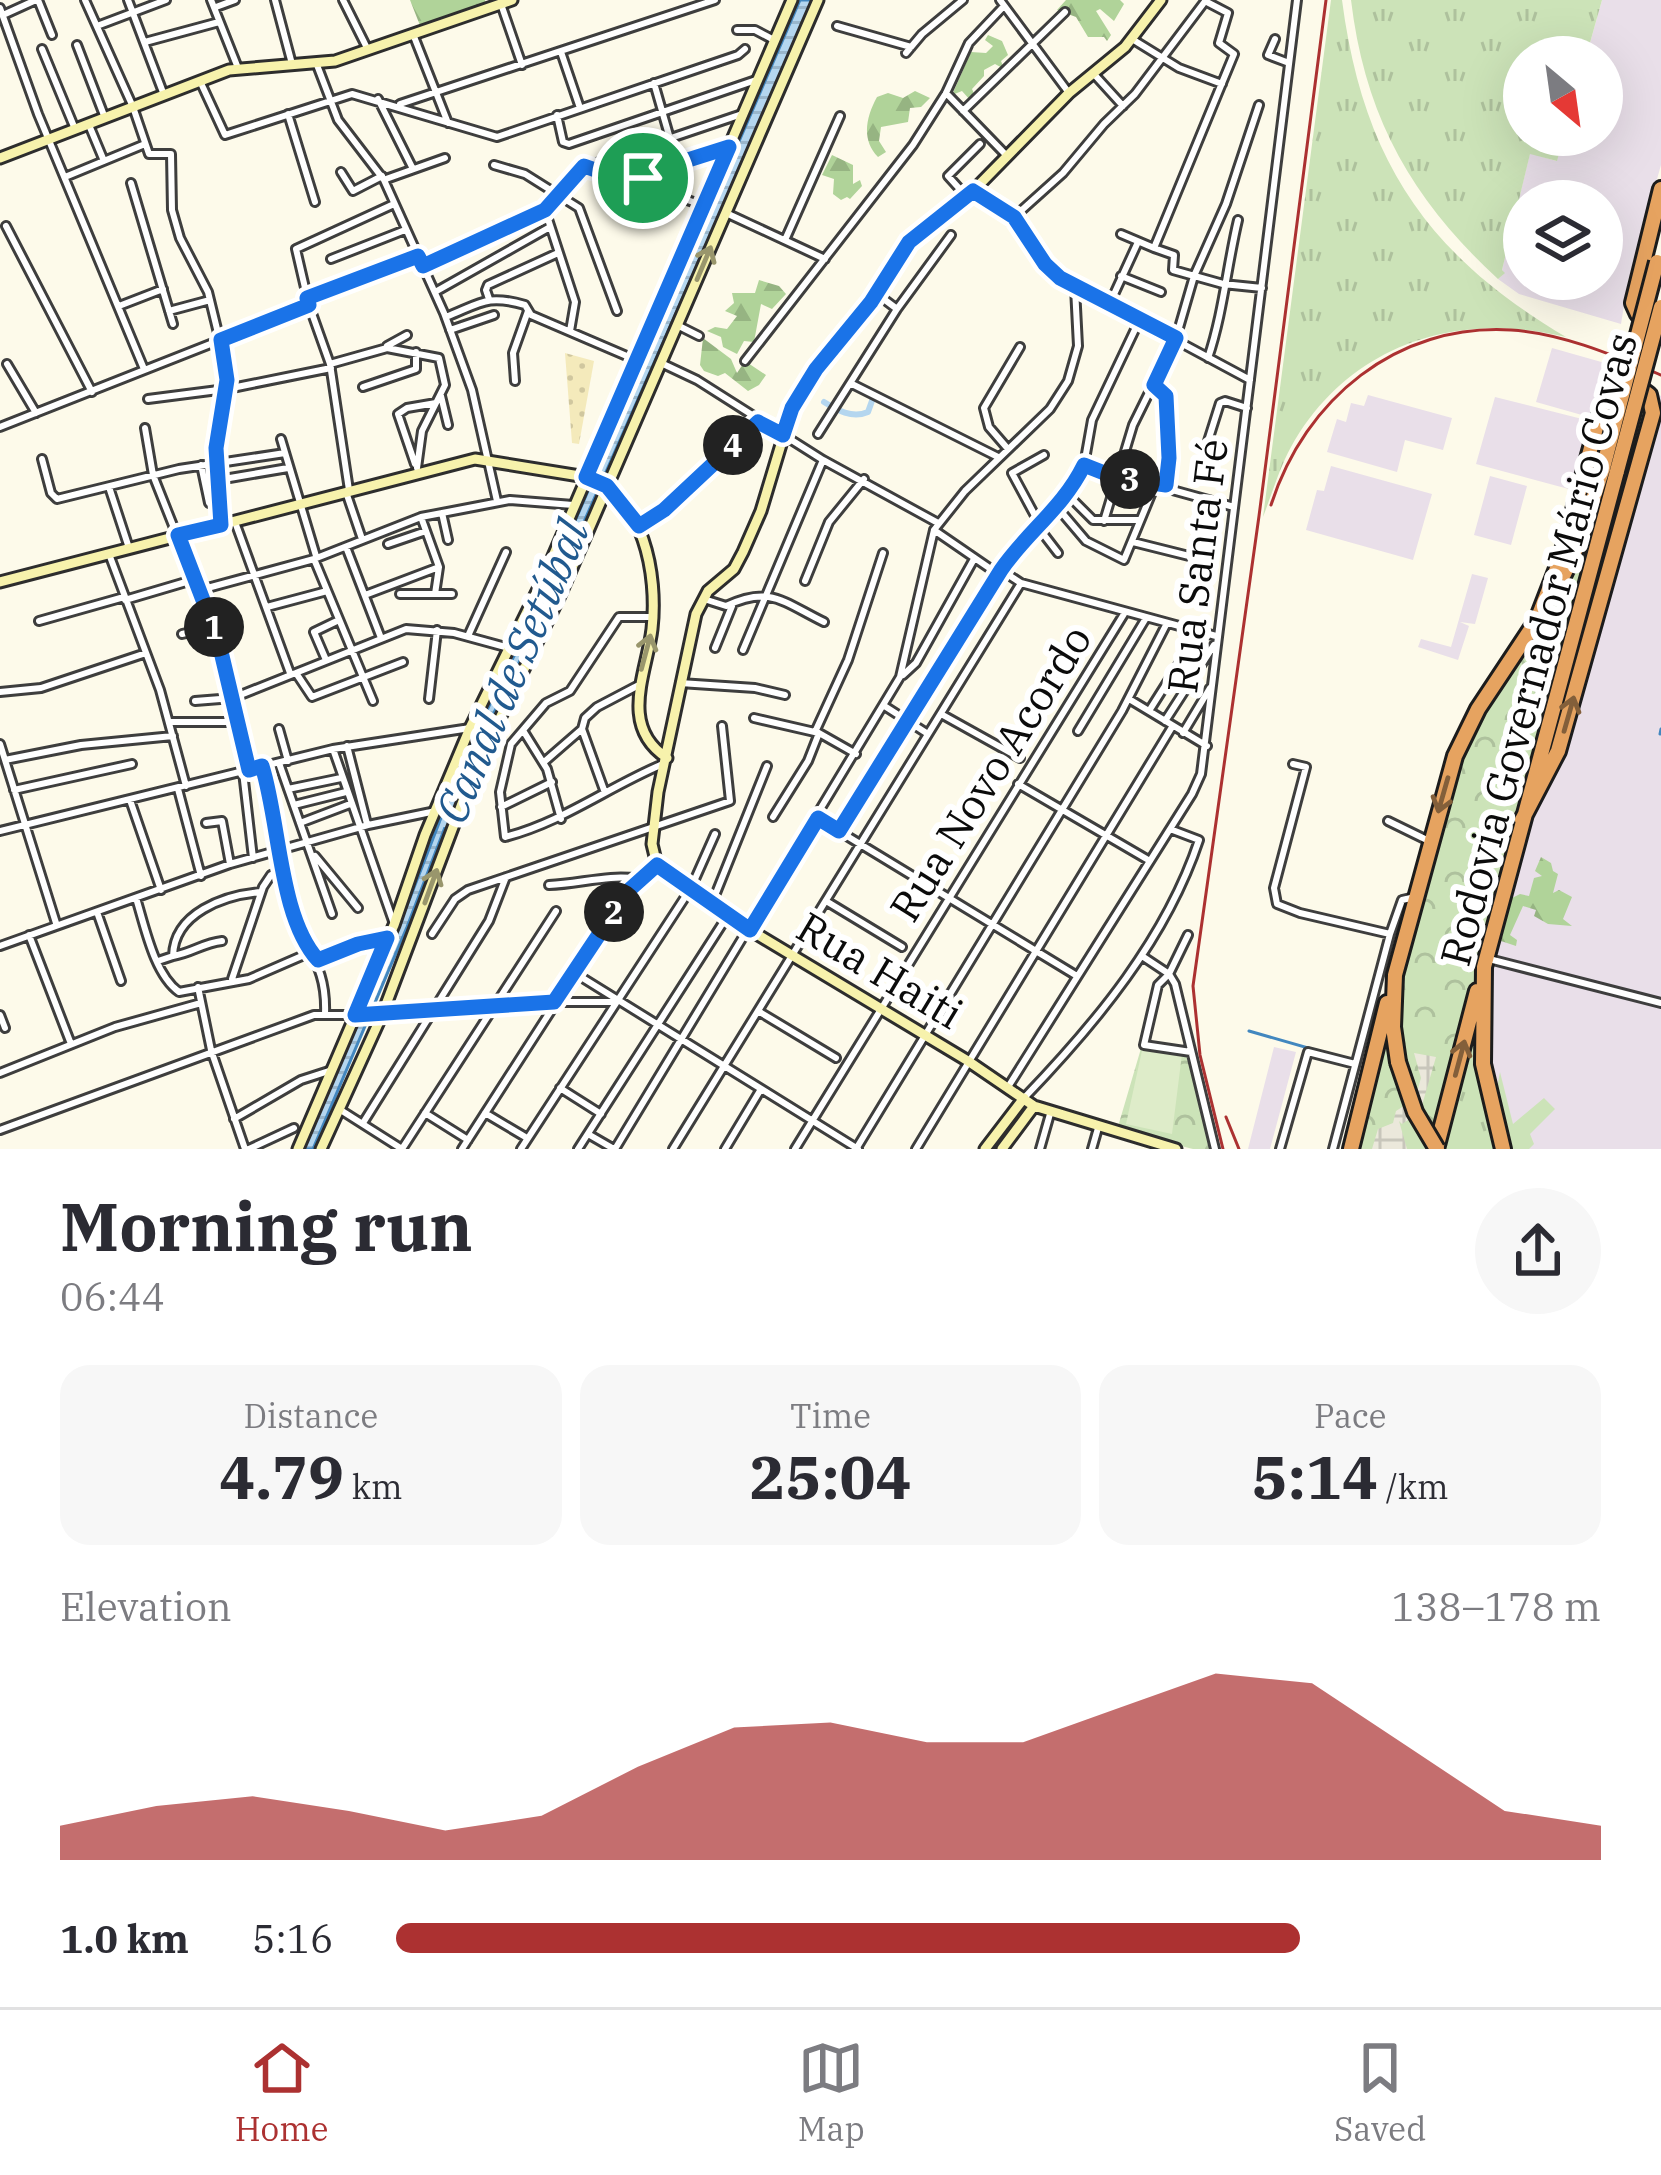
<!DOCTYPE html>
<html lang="en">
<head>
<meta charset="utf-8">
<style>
	:root { --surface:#fff; --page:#f7f7f7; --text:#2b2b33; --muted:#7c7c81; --line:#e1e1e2; --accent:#ac3131 }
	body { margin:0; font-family:"IBM Plex Serif",serif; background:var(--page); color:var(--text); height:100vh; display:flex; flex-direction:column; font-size:45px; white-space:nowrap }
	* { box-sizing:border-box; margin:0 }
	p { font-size:39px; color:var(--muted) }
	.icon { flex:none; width:66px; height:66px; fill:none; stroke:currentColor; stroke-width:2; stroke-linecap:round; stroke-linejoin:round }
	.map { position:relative; height:1149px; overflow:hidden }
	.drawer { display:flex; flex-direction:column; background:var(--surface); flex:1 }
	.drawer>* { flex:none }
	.needle { width:78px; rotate:151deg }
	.fabs { position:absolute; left:1503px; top:36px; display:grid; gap:24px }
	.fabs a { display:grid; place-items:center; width:120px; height:120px; border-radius:50%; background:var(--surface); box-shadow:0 12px 48px #0002; font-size:60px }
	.pin { position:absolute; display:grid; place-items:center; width:102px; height:102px; color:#fff; margin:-51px; border:6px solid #fff; border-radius:50%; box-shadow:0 3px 12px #0007 }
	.km { position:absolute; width:60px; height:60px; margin:-30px; border-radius:50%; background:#222; color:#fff; font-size:33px; line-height:60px; text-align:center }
	.round { display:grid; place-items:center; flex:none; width:126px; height:126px; border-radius:63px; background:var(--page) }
	.head { display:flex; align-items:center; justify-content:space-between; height:204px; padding:0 60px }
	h1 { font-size:66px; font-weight:800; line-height:90px }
	.stats { display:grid; grid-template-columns:repeat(3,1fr); gap:18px; height:204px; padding:12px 60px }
	.stats div { display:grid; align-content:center; border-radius:30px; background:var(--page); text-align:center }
	.stats b { font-size:60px; font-weight:800 }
	.stats small { font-size:33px; font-weight:400 }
	.stats p { font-size:33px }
	.chart { height:336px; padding:24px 60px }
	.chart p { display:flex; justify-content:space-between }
	.chart svg { width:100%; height:216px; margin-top:12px; fill:var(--accent); opacity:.7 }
	ul { padding:0 60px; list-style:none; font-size:39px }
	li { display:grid; grid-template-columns:192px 144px 1fr; align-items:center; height:90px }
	li i { height:30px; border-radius:15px; background:var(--accent) }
	.menu { display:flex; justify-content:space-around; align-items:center; height:168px; border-top:3px solid var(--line); background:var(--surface); font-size:33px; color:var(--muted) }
	.menu a { display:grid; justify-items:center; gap:6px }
	.menu .selected { color:var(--accent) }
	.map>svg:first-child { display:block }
	.industrial { fill:#e9dfe9; fill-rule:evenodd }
	.grass { fill:url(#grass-tufts) }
	.forest { fill:url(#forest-firs) }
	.sand { fill:url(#sand-dots) }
	.park { fill:url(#park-crowns) }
	.pitch { fill:#deecc9 }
	.plaza { fill:url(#plaza-grid) }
	.water { fill:url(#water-rules); stroke:#4287bf; stroke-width:3 }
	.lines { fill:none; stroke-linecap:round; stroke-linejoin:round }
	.stream { stroke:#4287bf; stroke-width:3 }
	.canal { stroke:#b4d6ef; stroke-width:6 }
	.street-casing { stroke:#3e3e3e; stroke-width:12 }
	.secondary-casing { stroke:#2d2d2d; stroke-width:15 }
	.highway-casing { stroke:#1c1c1c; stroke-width:20 }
	.street { stroke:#fff; stroke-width:6 }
	.secondary { stroke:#f7f2ac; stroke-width:9 }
	.highway { stroke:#e6a360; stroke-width:14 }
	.tram { stroke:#ac3131; stroke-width:3 }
	.rail { stroke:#ac3131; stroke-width:3 }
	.highway-bridge-casing { stroke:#1c1c1c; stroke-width:20; stroke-linecap:butt }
	.highway-bridge { stroke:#e6a360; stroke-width:14 }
	.oneway { stroke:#99966c }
	.oneway2 { stroke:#835f3a }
	.route-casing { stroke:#fff; stroke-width:24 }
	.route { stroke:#1a73e8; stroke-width:15 }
	.labels { text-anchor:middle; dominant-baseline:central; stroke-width:12; stroke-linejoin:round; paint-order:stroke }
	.street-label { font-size:42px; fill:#0b0b0b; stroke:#fff }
	.water-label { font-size:45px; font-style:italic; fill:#215a8f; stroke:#fff }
</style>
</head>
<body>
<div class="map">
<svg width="1661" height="1149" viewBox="0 0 1661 1149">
	<defs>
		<pattern id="grass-tufts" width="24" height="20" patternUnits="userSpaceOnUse" patternTransform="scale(3)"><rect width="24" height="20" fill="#cce3b8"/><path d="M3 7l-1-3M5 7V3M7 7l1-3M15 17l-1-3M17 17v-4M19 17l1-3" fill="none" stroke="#aec19d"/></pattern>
		<pattern id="forest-firs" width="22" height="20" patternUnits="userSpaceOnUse" patternTransform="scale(3)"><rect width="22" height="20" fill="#b0d399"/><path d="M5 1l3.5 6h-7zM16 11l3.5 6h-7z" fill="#96b482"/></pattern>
		<pattern id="sand-dots" width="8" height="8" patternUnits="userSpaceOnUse" patternTransform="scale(3)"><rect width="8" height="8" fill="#f4eabb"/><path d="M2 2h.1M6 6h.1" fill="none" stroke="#d0c79f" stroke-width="1.8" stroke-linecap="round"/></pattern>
		<pattern id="park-crowns" width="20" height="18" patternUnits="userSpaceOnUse" patternTransform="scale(3)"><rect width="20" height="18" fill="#cce3b8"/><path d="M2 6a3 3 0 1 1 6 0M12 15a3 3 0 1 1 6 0" fill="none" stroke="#aec19d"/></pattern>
		<pattern id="plaza-grid" width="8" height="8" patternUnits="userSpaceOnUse" patternTransform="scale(3)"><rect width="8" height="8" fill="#ebe8db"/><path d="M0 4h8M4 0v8" fill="none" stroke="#c8c6bb"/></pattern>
		<pattern id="water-rules" width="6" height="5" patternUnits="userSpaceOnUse" patternTransform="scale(3)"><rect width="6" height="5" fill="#b4d6ef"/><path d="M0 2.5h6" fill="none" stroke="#99b6cc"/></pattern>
	</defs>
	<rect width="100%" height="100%" fill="#fdfaea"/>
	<!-- industrial -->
	<path class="industrial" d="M1602 0H1661V165L1628 281 1621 324 1519 294 1498 279 1504 273 1502 270 1530 153 1556 161 1564 135H1602V57H1586ZM1524 201H1602V279H1524Z
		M1552 348 1612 365 1596 419 1536 402Z
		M1644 389 1661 396V1149H1507L1483 1064 1484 989Z
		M1368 395 1452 418 1443 450 1405 440 1397 472 1327 452 1337 419 1346 422 1351 403 1364 406Z
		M1495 397 1594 422 1576 491 1476 464Z
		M1331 466 1432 494 1413 560 1306 530 1317 490 1324 491Z
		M1490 476 1527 486 1511 545 1474 535Z
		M1472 574 1488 578 1475 624 1460 622 1469 626 1458 660 1418 647 1421 639 1451 647Z
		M1274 1047 1296 1052 1270 1149H1248Z"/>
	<!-- grass -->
	<path class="grass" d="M1331 0H1342C1363 160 1427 255 1566 337 1456 310 1348 345 1291 447 1279 469 1272 494 1263 517Z
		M1351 0H1602L1586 57H1524V135H1564L1557 161 1530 154 1502 270 1505 273 1498 279C1412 200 1365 117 1351 0Z
		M1642 391 1650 406 1558 751 1535 781Z
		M1473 1025 1478 1075 1497 1149H1444L1441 1146Z
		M1500 1072 1513 1124 1544 1098 1555 1109 1530 1134 1534 1144 1529 1149H1511C1497 1124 1494 1099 1500 1072Z"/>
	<!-- forest -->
	<path class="forest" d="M410 0H485L487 6 421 28Z
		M1066 0H1120L1124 4 1114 21 1100 9 1096 11 1111 35 1107 41 1104 37H1088L1076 17 1057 10Z
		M988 35 1002 41 1008 55 1001 61 1004 69 995 64 984 70V76L972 89 975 96 970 100 962 91 952 95 971 52 986 53 993 46 985 40Z
		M915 91 930 98 921 107 910 108 908 122 881 127 879 141 886 152 878 157C861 140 866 117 877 97L888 93 903 98Z
		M832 155 853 165V184L860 180 862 186 850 199 847 197 841 200 833 194 834 179 822 175Z
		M759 280 779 286 786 294 772 309 761 304 754 342 744 341 737 354 723 347 721 337 707 331 715 327 727 329 737 316 725 311 734 303 732 293H755Z
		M703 338 731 359 737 373 745 361 766 375 759 385 748 391 725 373 718 376 704 371 700 365Z
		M1541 857 1551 863 1553 871 1558 874 1553 893 1559 890 1572 897 1563 919 1572 926 1548 924 1534 916 1536 910 1523 906 1510 935 1517 940 1516 946 1501 941 1510 899 1520 894 1529 896 1534 878 1542 876 1535 871Z"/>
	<!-- sand -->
	<path class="sand" d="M565 353 594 361 579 444 572 443Z"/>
	<!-- park -->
	<path class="park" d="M1598 498 1603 500 1429 1149H1353L1467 738 1563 586Z
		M1142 1045 1188 1053 1211 1149H1193L1117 1130Z"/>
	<!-- pitch -->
	<path class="pitch" d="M1143 1046 1182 1054 1172 1134 1126 1124Z"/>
	<!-- plaza -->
	<path class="plaza" d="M1414 1053 1436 1057 1420 1112 1402 1124 1399 1121 1407 1149H1372L1378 1129 1393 1123 1396 1111 1415 1099 1421 1078Z"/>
	<!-- water -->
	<path class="water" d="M800 0H814L546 608 471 759 407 927 313 1149H303L410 898 468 748 534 616Z"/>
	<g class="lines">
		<!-- stream -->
		<path class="stream" d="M1660 734 1661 729
			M1249 1031 1350 1060"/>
		<!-- canal -->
		<path class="canal" d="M824 402C837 410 852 419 868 412L873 398H881
			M947 429 983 447
			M444 824 471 758"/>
		<defs>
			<path id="street" d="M38 0 52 35
				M85 0 133 107 149 154H171L172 210 180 238 208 292 226 366 227 389 216 448 221 525
				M128 0 164 95
				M211 0 238 68
				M275 0 292 64
				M343 0 368 50
				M1000 0 1069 93
				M501 4 522 65
				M216 7 235 0
				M0 8 38 114 144 369
				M3 15 36 0
				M97 26 166 0
				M837 26 911 47
				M737 30H755L774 40
				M413 34 448 123
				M1132 39 1179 68 1222 84
				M1275 39 1268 55 1289 63
				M145 42 219 22
				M77 45 105 118
				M42 49 75 129
				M561 52 579 105
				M906 53 922 34 963 0
				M317 65 338 120 384 180 444 313 472 390 497 501
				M1093 73 1123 106
				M200 81 225 135 352 94 497 137 738 55 745 49
				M654 83 677 163
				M946 93 1006 155
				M378 99 413 169
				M400 104 715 0
				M963 111 1065 12
				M288 114 315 202
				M557 115 563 142 569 144 756 80
				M89 125 104 161
				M494 165 525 174 579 208 617 311
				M590 167 702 205
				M341 172 353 191 382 176
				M65 177 145 144
				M386 179 445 158
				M131 183 173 324
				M644 187 647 173 729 147
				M973 191 1014 217 1045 264 1060 278 1250 380
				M966 196 948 176 980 144
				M545 210 575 302 570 331
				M726 213 825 259
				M1014 217 1063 173 1104 124 1135 94 1206 0
				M6 226 92 392
				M1121 234 1154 248 1234 54 1219 43 1228 13 1205 1
				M785 240 840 116
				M1154 248 1174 255 1173 270 1223 284 1262 288
				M331 259 405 230
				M424 265 545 210 582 168 742 114
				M1121 276 1161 292
				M435 292 550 227
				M877 294 897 309
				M307 298 416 256
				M489 299 486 290 488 285 558 253
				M1110 303 1138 242
				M119 306 163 289
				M169 311 210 300
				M446 317C481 303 487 294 525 305L531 315 636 360
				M677 325 699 336
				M450 330 494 315
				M387 346 407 335
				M1208 358C1223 314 1227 266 1238 220
				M745 361 913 145 946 93 969 43 1004 6
				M661 363 697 380 823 460 938 523
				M7 364 36 413
				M330 364 387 348 439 358 445 385 422 431 417 468
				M515 381 513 353 528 311
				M852 384 998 457
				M1155 386 1166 396 1169 458 1166 485
				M363 387 416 369V352
				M227 389 331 368
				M441 396 448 425
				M148 399 226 389
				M0 427 309 305
				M145 428 153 475 218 639 249 770
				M818 434 897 309 951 235
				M281 439 316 556
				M1208 441 1220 403 1225 401 1247 408
				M1008 449 989 427 984 408 1020 347
				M42 459 51 493 57 499 179 469 285 453
				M415 464 398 414 407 408 436 403
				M201 465 209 503 220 501
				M1084 465 1117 478
				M1118 475 1234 507
				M218 480 288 468
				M109 487 129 548
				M349 490 330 364 309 305 296 249 394 204
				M346 492 362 539
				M1067 494 1093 520H1140
				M1058 508 1086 541 1124 560 1155 485
				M442 513 448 540
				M421 517 439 567 435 594
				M1104 521 1133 425 1176 338 1194 276 1226 204 1259 105
				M235 522 290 673
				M1040 525 1012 473 1044 455
				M639 527 664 510 757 422
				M1038 527 1058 553
				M934 530 998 574
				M1133 542 1201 559 1215 504
				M388 544 426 531
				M346 547 381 638
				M109 554 160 690 186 786
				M314 559 373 701
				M1001 570 1021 583 1216 636
				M805 581 829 522 864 479
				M200 590 314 559 421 517 510 500 573 505
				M400 594H452
				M365 595 439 567
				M704 599 726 606C770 585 783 602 824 622
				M125 600 196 579
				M267 607 327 591
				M651 617H619L570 691 546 703 511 744 500 792 505 837C563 822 608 787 663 764
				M39 621 124 597
				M182 634 213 627
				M468 636 506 552
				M715 648 732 606
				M743 650 823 460
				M326 660 314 632 339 620
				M296 673 312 697 403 662
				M903 675 916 663 974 559
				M680 683 755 688 785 695
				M0 692 41 688 146 653
				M429 699 437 630
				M1129 699 1207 746
				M195 701 233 698 406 629 454 633 509 648
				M886 707 928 734
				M1149 711 1199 632
				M941 714 1020 758
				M754 718 819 733 856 754
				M1165 721 1214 645
				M169 722H240
				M279 729 288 761
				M582 729 604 790
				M1078 731 1146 618
				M524 732 547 769 561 819
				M815 732 848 660 883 553
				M1183 733 1210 688
				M0 744 56 923
				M347 746 367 824
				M333 749 393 921
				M5 760 81 745 173 736
				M544 762 582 729 585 718 597 707 637 686
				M279 763 332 914
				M1293 764 1306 767 1274 888 1277 904 1300 913 1390 934
				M263 767C277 814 278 862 291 907 303 952 327 961 325 1014
				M243 772 253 858
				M1018 784 1150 861
				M178 789 201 876
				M288 789 341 778
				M14 790 132 764
				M130 800 161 890
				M294 805 346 792
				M501 807 552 782
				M773 817 808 761 819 733
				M819 819 1077 976
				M1388 821 1431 842
				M206 823 222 821 230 864
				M300 823 350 804
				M0 831 333 749 470 728
				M839 831 1013 552 1058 508 1073 487 1084 465 1092 420 1140 319
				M315 856 358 908
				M549 885C580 884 608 874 639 879
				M136 898C145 927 154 974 179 992L249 979 311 952
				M826 901 902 947
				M712 903 767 766
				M97 912 121 981
				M432 934 455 899 468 890 730 801 722 726
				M29 935 71 1044
				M1188 935 1169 974 1158 985 1144 1045 1191 1052
				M0 946 230 864 368 825 436 811
				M173 956C192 953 203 943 222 941
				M1142 956 1169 974
				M1489 959 1661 1003
				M318 960 358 943 387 938
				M158 961 173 956C174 913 224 895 261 892
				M573 972 858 1149
				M1169 974 1175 984 1215 1149
				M232 979 263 887 271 875 285 870
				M198 987 211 1050 245 1149
				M758 1011 836 1058
				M0 1015 5 1028
				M0 1073 115 1027 201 1003
				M1008 1087 1192 794 1201 774 1297 0
				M560 1088 601 1114
				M1025 1097C1096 1023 1166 939 1199 840L1170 829
				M339 1109 402 1149
				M425 1113 468 1140
				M485 1113 527 1138
				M234 1119 301 1080 332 1070
				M363 1123 489 921 506 877
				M0 1130 314 1015H382L554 1002H615
				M588 1134 614 1149
				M249 1149 294 1128
				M402 1149 556 911
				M462 1149 628 891 657 865
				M521 1149 691 888 715 834
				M578 1149 728 915
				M615 1149 900 677 934 530 965 491 1050 409 1068 381 1078 346 1075 288
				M673 1149 1021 583
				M725 1149 761 1089
				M795 1149 1124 614
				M856 1149 1122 711 1167 623
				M916 1149 1172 727
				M1040 1149 1050 1114
				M1092 1149 1098 1128
				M1280 1149 1308 1052 1355 1064
				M1333 1149 1390 934 1402 900 1415 897"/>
			<path id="secondary" d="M1161 0 1125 47 1069 93 973 191 906 245 881 288 828 350 792 408 761 511 743 552 734 569 708 591 696 614 658 792 652 844 657 865 750 930 968 1061 1034 1106 1176 1149
				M0 158 229 70 335 61 512 0
				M0 582 475 459 586 477C644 495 658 575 652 629 647 672 618 726 667 758
				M298 1149 394 925 425 835 470 728 544 577 792 0
				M321 1149 382 1015 475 769 559 598 818 0
				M985 1149 1024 1098
				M1002 1149 1034 1106"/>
			<path id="highway" d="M1652 319 1638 314 1633 303 1661 189
				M1564 574 1580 540 1603 468
				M1522 820 1558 751 1653 413 1649 395 1633 383 1614 387 1604 400 1561 558 1537 620
				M1398 1062 1393 1027 1395 975 1455 756 1478 709 1541 614
				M1351 1149 1387 1003
				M1436 1149 1477 991
				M1503 1149 1483 1064 1484 967 1617 471"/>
		</defs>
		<!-- street casing -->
		<use href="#street" class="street-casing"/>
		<!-- secondary casing -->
		<use href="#secondary" class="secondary-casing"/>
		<!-- highway casing -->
		<use href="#highway" class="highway-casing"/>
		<!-- street -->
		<use href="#street" class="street"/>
		<!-- secondary -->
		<use href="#secondary" class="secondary"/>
		<!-- highway -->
		<use href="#highway" class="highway"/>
		<!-- tram -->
		<path class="tram" d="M1271 505C1305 399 1397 323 1511 330 1562 333 1615 356 1661 375
			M1223 1149 1200 1055 1193 986 1259 516 1326 0"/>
		<!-- rail -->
		<path class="rail" d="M1226 1117 1239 1149"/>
		<defs>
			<path id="highway-bridge" d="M1603 468 1657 262
				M1617 471 1661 307
				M1398 1062 1415 1112 1437 1149"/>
		</defs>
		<!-- highway-bridge casing -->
		<use href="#highway-bridge" class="highway-bridge-casing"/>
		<!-- highway-bridge -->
		<use href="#highway-bridge" class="highway-bridge"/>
	</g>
	<!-- one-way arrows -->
	<defs><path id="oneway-shaft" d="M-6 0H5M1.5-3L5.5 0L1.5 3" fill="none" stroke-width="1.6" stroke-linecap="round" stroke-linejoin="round" transform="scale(3)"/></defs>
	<g class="oneway">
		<use href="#oneway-shaft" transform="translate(704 263) rotate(-67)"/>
		<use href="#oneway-shaft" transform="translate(646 652) rotate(-75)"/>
		<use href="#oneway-shaft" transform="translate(431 886) rotate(-70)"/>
	</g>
	<g class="oneway2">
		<use href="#oneway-shaft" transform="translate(1569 714) rotate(-74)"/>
		<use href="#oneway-shaft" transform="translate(1443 795) rotate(106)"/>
		<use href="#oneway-shaft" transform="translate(1460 1058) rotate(-75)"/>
	</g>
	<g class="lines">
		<defs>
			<path id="route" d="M729 147 586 477 607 486 639 526 664 510 758 422 783 435 792 408 816 369 871 302 909 242 973 191 1014 217 1045 264 1060 278 1176 338 1154 385 1166 396 1169 458 1166 485 1117 478 1084 465C1063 508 1027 532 1001 570L839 831 818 818 750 930 657 865 628 891 554 1002 355 1015 387 938 358 944 318 960C279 917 280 823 262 766L249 770 218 639 178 535 221 525 216 448 227 380 221 340 309 305 307 298 418 256 423 266 545 210 584 166 644 187 647 173Z"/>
		</defs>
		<!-- route casing -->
		<use href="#route" class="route-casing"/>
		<!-- route -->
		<use href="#route" class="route"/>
	</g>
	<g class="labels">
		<!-- street labels -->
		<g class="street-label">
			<text transform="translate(1197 566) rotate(-83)">Rua Santa Fé</text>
			<text transform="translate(1538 649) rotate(-75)">Rodovia Governador Mário Covas</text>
			<text transform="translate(990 773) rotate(-58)">Rua Novo Acordo</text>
			<text transform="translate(880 970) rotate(31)">Rua Haiti</text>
		</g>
		<!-- water labels -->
		<g class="water-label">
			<text transform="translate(511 671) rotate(-67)">Canal de Setúbal</text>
		</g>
	</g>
</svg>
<div class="fabs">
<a><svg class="needle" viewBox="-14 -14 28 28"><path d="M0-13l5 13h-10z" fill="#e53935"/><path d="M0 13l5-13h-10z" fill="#7c7c81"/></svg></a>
<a><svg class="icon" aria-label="layers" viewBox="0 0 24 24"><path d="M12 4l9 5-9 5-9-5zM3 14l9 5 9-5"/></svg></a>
</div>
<div class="pin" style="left:643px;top:178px;background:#1e9e55"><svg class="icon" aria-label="arrive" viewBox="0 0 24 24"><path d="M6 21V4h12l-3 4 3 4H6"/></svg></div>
<b class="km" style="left:214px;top:627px">1</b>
<b class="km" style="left:614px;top:912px">2</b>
<b class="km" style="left:1130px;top:479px">3</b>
<b class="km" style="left:733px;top:445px">4</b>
</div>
<section class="drawer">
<div class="head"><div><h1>Morning run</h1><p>06:44</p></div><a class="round"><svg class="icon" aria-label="share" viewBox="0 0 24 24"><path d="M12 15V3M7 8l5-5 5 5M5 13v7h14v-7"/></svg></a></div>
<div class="stats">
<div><p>Distance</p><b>4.79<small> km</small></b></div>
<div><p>Time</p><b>25:04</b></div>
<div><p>Pace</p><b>5:14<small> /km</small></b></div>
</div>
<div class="chart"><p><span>Elevation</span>138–178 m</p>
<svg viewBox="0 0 160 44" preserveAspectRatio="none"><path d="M0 44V37L10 33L20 31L30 34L40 38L50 35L60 25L70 17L80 16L90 20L100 20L110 13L120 6L130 8L140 21L150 34L160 37V44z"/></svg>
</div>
<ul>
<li><b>1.0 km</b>5:16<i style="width:75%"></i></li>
</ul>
</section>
<nav class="menu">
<a class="selected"><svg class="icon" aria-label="home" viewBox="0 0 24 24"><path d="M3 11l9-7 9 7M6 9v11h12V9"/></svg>Home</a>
<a><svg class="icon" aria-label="map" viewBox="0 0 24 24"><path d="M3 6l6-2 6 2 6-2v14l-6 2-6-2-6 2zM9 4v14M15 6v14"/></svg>Map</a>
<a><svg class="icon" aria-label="saved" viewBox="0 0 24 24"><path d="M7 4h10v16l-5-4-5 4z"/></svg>Saved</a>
</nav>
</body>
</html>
